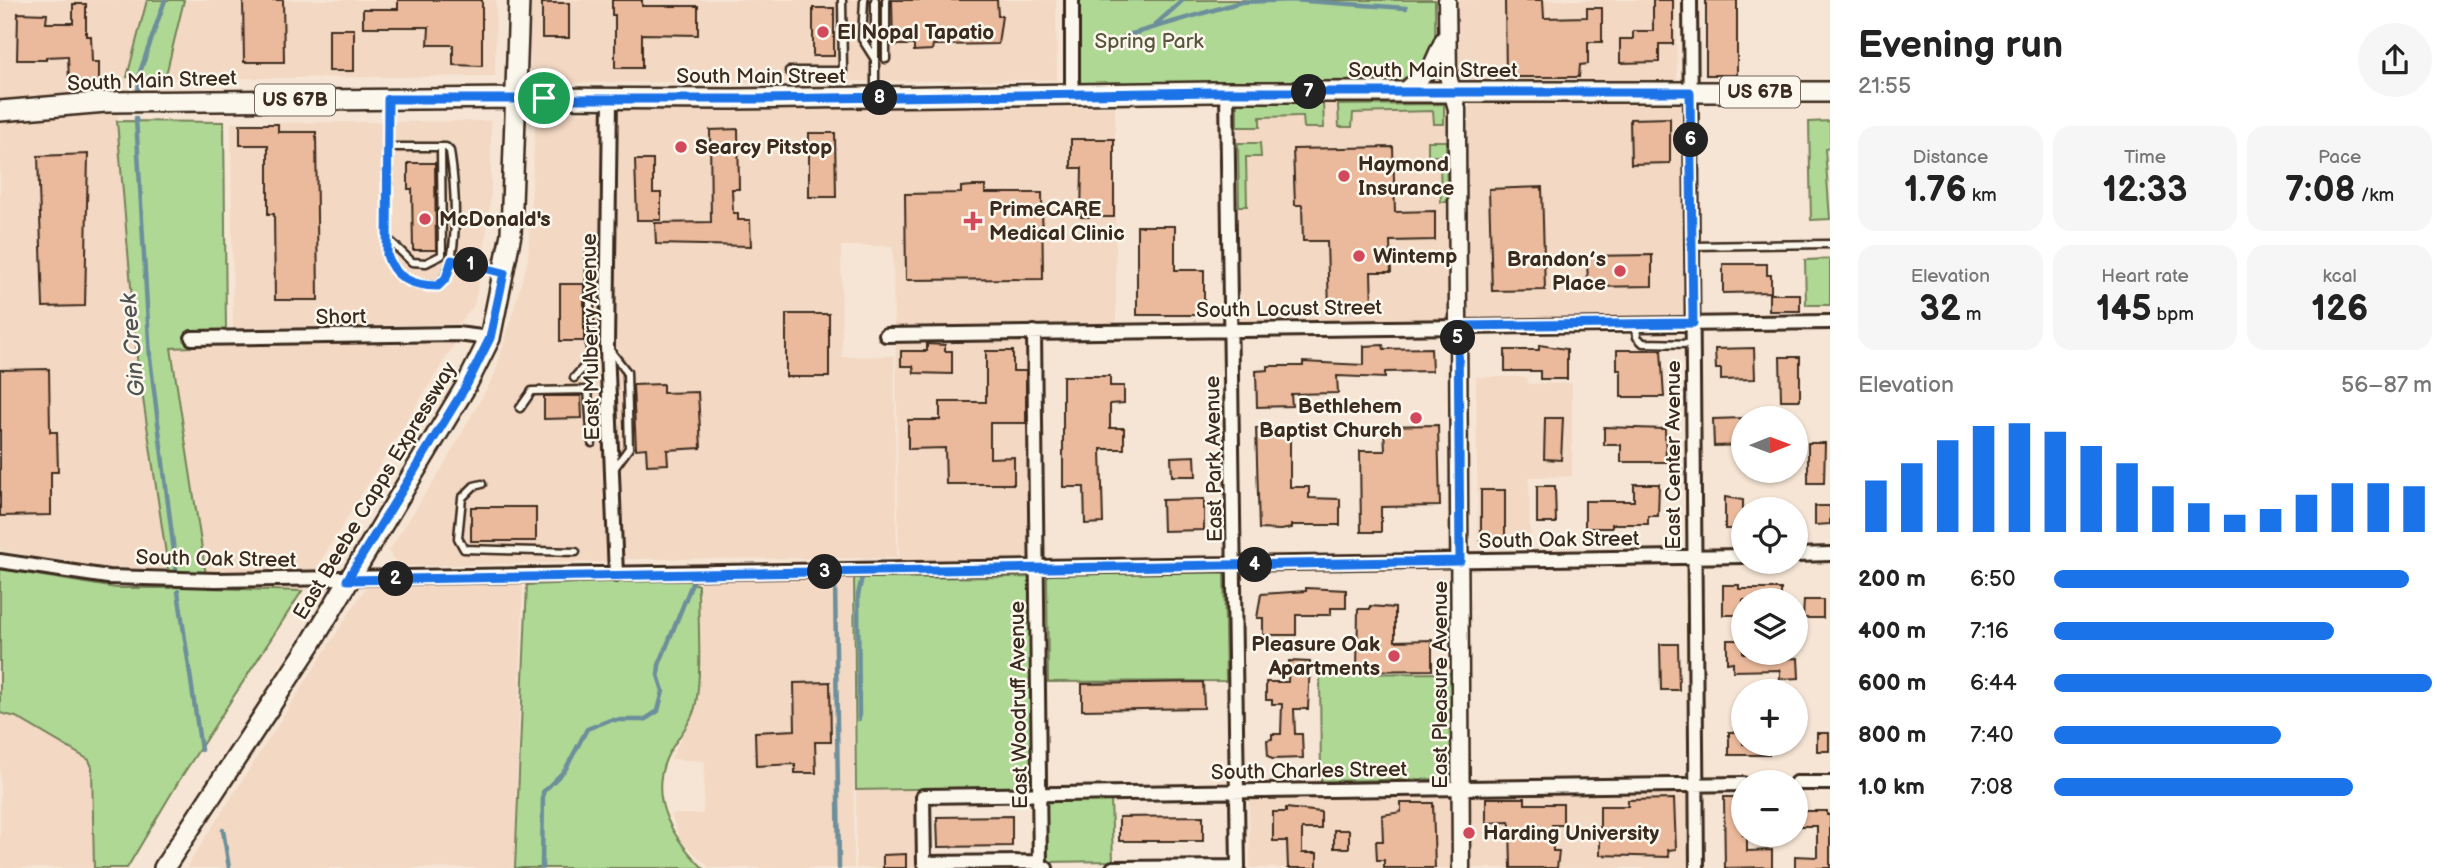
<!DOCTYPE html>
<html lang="en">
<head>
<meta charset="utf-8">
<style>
	:root { --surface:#fff; --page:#f6f6f6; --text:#222; --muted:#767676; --accent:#1a73e8 }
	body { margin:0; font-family:"Balsamiq Sans",sans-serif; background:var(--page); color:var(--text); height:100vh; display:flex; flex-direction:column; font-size:26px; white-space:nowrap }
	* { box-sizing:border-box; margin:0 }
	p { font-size:23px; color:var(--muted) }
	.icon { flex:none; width:38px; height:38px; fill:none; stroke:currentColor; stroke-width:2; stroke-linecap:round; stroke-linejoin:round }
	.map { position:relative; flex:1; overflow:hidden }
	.sheet { display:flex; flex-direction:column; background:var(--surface); width:630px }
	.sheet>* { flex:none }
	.needle { width:46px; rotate:89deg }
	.fabs { position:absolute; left:1731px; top:406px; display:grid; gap:14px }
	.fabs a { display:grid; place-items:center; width:77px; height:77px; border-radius:50%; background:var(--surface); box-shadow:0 2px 5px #0004; font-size:35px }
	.pin { position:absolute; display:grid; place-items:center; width:60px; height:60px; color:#fff; margin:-30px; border:4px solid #fff; border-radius:50%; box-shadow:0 2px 7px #0007 }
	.km { position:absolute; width:35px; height:35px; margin:-18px; border-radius:50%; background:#222; color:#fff; font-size:19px; line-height:35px; text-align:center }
	.round { display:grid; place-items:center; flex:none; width:74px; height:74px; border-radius:37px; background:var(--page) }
	.head { display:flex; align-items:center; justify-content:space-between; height:119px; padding:0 28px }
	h1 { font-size:38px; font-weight:800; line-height:52px }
	.metrics { display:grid; grid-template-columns:repeat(3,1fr); gap:10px; height:119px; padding:7px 28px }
	.metrics div { display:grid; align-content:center; border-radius:18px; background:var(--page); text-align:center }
	.metrics b { font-size:35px; font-weight:800 }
	.metrics small { font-size:19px; font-weight:400 }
	.metrics p { font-size:19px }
	.chart { height:196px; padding:14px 28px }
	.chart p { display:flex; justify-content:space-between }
	.chart svg { width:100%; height:126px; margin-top:7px; stroke:var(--accent); stroke-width:6 }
	ul { padding:0 28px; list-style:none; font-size:23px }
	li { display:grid; grid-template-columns:112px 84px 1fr; align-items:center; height:52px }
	li i { height:18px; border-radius:9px; background:var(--accent) }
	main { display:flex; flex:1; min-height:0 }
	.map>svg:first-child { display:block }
	.built { fill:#f3d8c3 }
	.green { fill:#afd894; stroke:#758159; stroke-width:2 }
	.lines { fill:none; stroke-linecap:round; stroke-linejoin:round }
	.stream { stroke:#6c8f9b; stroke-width:4.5 }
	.building { fill:#ebba9c; stroke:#3b2a1e; stroke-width:2 }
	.service-casing { stroke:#3b2a1e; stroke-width:11 }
	.minor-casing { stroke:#3b2a1e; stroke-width:18 }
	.tertiary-casing { stroke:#3b2a1e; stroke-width:21 }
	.primary-casing { stroke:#3b2a1e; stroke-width:24 }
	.service { stroke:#fbf7ec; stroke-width:6 }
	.minor { stroke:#fbf7ec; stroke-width:12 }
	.tertiary { stroke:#fbf7ec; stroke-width:16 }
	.primary { stroke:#fbf7ec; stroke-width:19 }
	.route-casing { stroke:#fff; stroke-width:14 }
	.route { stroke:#1a73e8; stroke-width:9 }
	.poi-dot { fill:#d1495b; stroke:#fbf7ec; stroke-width:2.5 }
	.labels { text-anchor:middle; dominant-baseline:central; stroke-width:5; stroke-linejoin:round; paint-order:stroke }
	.shield { fill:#fbf7ec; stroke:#75685c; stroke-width:2 }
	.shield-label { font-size:19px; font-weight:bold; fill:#3b2a1e }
	.poi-label { font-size:21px; font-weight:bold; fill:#3b2a1e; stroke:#fbf7ec; text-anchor:start }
	.park-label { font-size:21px; fill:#58563c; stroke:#fbf7ec }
	.street-label { font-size:21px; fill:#3b2a1e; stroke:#fbf7ec }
	.water-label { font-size:23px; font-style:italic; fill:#505452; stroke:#fbf7ec }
</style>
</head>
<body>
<main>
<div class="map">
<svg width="1830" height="868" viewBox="0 0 1830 868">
	<rect width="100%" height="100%" fill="#f6e5d4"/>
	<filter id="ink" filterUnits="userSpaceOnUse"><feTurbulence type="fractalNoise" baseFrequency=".0143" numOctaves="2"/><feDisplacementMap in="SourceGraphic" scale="14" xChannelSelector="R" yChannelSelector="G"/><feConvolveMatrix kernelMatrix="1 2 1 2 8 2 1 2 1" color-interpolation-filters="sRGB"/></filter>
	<g filter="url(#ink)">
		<!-- built -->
		<path class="built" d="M0 0H147L117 121 137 358 169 570 98 569 0 550Z
			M184 0H496L495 76 165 79Z
			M530 0H1056L1057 80 530 83Z
			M1457 0H1676L1677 80 1471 83 1461 76 1458 70Z
			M1449 99 1451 319 1239 321 1237 101Z
			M1681 100 1684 317 1465 319 1469 103Z
			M1115 107 1116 326 894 327 893 246H841L842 357 894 356 897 558 622 559 612 347 615 110Z
			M603 112V347L608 562 401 566 388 552 441 470 495 374 528 260 536 113Z
			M491 121V194L483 261 474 305 459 324 233 328 231 123Z
			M1029 338 1032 560 899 561 896 340Z
			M455 343 302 591 208 588 171 347Z
			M1476 377H1527L1528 384 1572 383V476L1529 477 1530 544 1478 545Z
			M852 577 854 868H710L680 840 671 814H703L705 761 671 759 697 705 700 580Z
			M523 583 514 868H186L368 584Z
			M0 713 16 717 89 760 92 767 94 868H0Z
			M917 790 918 867 1037 868H856V791Z
			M1688 792 1690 868H1250L1249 797Z"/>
		<!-- green -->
		<path class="green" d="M147 0H184L165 79 127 77Z
			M1075 0H1435C1435 44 1441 54 1402 80L1077 84Z
			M1323 102 1324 128H1304L1303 116 1260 117V127H1237V103Z
			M1444 104V124H1434L1433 111 1353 113 1352 127H1339L1338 105Z
			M117 121 224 122 226 330H190L191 347 171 348 208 588 302 591 180 779 127 868H94L92 767 89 760 16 717 0 713V569L116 588H171L137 358Z
			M1830 121V148L1825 149 1830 219 1811 220 1809 122Z
			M1428 141H1446L1447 202H1441L1440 156H1428Z
			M1238 143H1260L1261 157H1246L1247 206H1239Z
			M1830 259V305H1806L1805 260Z
			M1224 572 1226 681 1048 682 1047 574Z
			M1030 577 1033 787 856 790 854 578Z
			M686 579 698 585C698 619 702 671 696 703 692 725 674 740 666 759 648 802 675 840 703 868H515L527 585Z
			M1453 673V769L1449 776 1439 779 1321 781 1320 674Z
			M1111 798 1113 861 1047 862 1046 799Z"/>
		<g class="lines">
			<!-- stream -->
			<path class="stream" d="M1155 25 1183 0
				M1125 36 1241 2 1292 0 1406 8
				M138 92 140 72 165 0
				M136 118 150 358 176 568
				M835 581 839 868
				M178 591 201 750
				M859 719 858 595 862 577
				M223 830 229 868
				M542 868 543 792 565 770 587 729 610 720H644L658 711 663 691 658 675 659 665 693 581"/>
		</g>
		<!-- building -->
		<path class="building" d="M243 0H283L284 62H244Z
			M398 0H482V66L453 65V45H428L429 27H363V9H398Z
			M612 0H642V6H698V35L642 34V68H615V15H612Z
			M892 0H997L998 16H1002L998 44 933 45 932 50 914 51V45H893Z
			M1505 0H1543L1544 18 1587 17V8H1602V42H1588V64L1580 65 1579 77H1506Z
			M1653 0H1673V44H1659V62L1620 63V39H1633V31H1653Z
			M1706 0H1737V75H1706Z
			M542 3H569V38H542Z
			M73 4H86V36H91L92 62H99V82H69L68 56 46 57V60H17L18 13 47 14 46 23H73Z
			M813 8H834V56H813Z
			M329 29H354V71H329Z
			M1670 118V163L1631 164 1630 119Z
			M240 124H278V132H316L318 300H275L274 214H268V145H240Z
			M738 129 739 189H732L733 213H738V220H750L751 246 656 244 655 223 711 222 710 130Z
			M809 133H835L836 197H809Z
			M1071 139H1114V217H1081L1082 168H1071Z
			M1393 147 1395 212 1435 211V240L1390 241 1391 272H1371L1372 309 1329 310 1327 241H1303L1302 205H1295L1293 149Z
			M88 154 85 306 43 307 38 156Z
			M635 160H653V193H661V220H637Z
			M408 163H435L436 250H413L412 189H408Z
			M973 186H985V193H1042L1043 279 906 280 905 194 961 193V187Z
			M1542 187 1545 290 1492 291 1489 189Z
			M1137 226H1175V270H1204V315H1137Z
			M1652 255V286L1588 287 1587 256Z
			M1723 264H1767V275H1771V292L1723 293Z
			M560 284H584V341H560Z
			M1769 294H1800V311H1769Z
			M786 314H829V377H786Z
			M927 344 945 345V351H952V374L914 373 913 366H901V351H927Z
			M1383 345 1384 349 1431 348 1432 371 1385 372V378L1337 376 1338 393 1291 394 1292 406 1257 407 1256 371 1268 370V366H1303V362L1364 365V346Z
			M1539 345 1567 349V379H1540V371H1505V350H1539Z
			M1754 348 1755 379 1721 380V369H1716L1715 349Z
			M1617 350H1661L1664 397H1621V370H1617Z
			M986 351H1013V371H1026V423H990V458L1014 457V484H946L945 448 908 449V420H940V402H986Z
			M1780 357H1800V400H1781Z
			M49 369 50 432H57L58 472H51V515L0 516V370Z
			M1063 376H1110V386H1124V403L1110 404V428H1124V449H1101L1103 523 1085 524 1084 487H1063Z
			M663 384V393L698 392 701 448 667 450 668 464 647 465 646 448 636 449 633 385Z
			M544 396H581L582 418 544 419Z
			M1545 418H1563L1561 460 1544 459Z
			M1743 418V445L1714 446 1713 419Z
			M1438 425 1440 506 1381 507V532H1361L1360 451H1385L1384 426Z
			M1604 427 1665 429 1666 462H1621V445H1604Z
			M1256 428H1290V487H1309V498L1340 499V525H1292V528L1281 530 1259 529Z
			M1808 443H1825L1824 483H1808Z
			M1195 456 1196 476H1172L1171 457Z
			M1634 484H1659L1658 516H1648V524H1612V528H1585V501H1634Z
			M1537 486H1555L1556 523H1537Z
			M1481 490H1505V543H1481Z
			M1725 497 1743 500V529H1725Z
			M1204 499V530L1163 531 1162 500Z
			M1815 506H1830V524L1815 525Z
			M471 507H536V541H471Z
			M1723 585H1739V589H1781V600H1743V615H1723Z
			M1306 588 1346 590V608H1331V615H1296V635H1263V618H1257L1261 594 1306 591Z
			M1804 600H1823V618H1803Z
			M1370 606 1395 608V641L1432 640V670L1357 671 1358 609H1370Z
			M1727 640H1743V653H1761V659L1798 658 1799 678 1780 679V670L1733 671V662L1727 663Z
			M1660 644H1678L1679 690H1661Z
			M1289 661 1310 662 1308 709H1294L1295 734H1302L1303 758 1272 759 1268 756 1267 740 1272 739V734H1281L1282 704H1272V700H1266V682H1288Z
			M830 682 831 742H815L816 773H795V764L756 766 755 732 795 730 794 683Z
			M1203 682 1204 708 1082 710V684Z
			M1729 732H1743V744H1769V755H1729Z
			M1817 733H1829V751H1817Z
			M1724 797H1743V835H1747V851L1772 850V867L1725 868Z
			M1486 798H1525V804H1563V825H1552L1553 851H1559L1557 868H1511L1510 825 1509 822 1486 823Z
			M1674 799 1676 849 1668 850 1669 857 1600 855V806H1628V800Z
			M1401 803H1433L1435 868H1384V860H1377L1376 841H1383L1382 815 1401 812Z
			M1286 808 1321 812V829H1302V853H1317V868H1288L1287 841H1273V812H1286Z
			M1796 811H1827V815H1830V868H1795V856L1817 857V826H1796Z
			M1012 816V846L938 847 937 817Z
			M1203 816V841H1119V817Z
			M1334 830H1349V848H1334Z
			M906 854V868H883V855Z"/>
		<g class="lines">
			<defs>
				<path id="service" d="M864 0 862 39 874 58
					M875 0V93
					M886 59V0
					M789 71H843L842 0
					M387 147H446L450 151C455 184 462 263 438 286 415 286 394 279 387 255L388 101
					M387 238 412 262 426 263 442 255 441 147
					M1692 246 1830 244
					M452 260 501 272
					M1636 324 1637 337 1643 343 1693 344
					M609 349 627 372 629 448 613 470
					M574 378 590 360V253
					M520 408 532 391 588 390 592 443
					M482 484 474 486 462 498 458 538 464 549 576 552"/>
				<path id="minor" d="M1072 0V95
					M1690 0 1697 868
					M1227 92 1238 868
					M610 99 607 347 616 575
					M1034 332 1040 868
					M886 335 1830 322
					M192 338 457 334 490 338
					M1796 555 1830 554
					M0 561 108 577 216 580 1743 556
					M1796 783H1830
					M1046 868 1034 862 924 863 923 796 1743 784
					M1113 868 1238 867"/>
				<path id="tertiary" d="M1447 0 1448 76 1457 109V132L1461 868
					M1403 93 1431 68 1444 39"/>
				<path id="primary" d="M0 111 106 102 517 98 732 99 1214 92H1830
					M164 868 310 645 466 386 490 338 511 234 519 0"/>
			</defs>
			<!-- service casing -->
			<use href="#service" class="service-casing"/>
			<!-- minor casing -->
			<use href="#minor" class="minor-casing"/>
			<!-- tertiary casing -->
			<use href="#tertiary" class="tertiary-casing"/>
			<!-- primary casing -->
			<use href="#primary" class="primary-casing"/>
			<!-- service -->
			<use href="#service" class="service"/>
			<!-- minor -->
			<use href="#minor" class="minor"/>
			<!-- tertiary -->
			<use href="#tertiary" class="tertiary"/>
			<!-- primary -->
			<use href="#primary" class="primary"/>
		</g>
	</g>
	<g class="lines" filter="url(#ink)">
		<defs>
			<path id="route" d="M1214 92H1690L1693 323 1458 326 1460 561 347 580 466 386 490 338 504 273 452 260 446 278 438 286C415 286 394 279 387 255L388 99H762Z"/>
		</defs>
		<!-- route casing -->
		<use href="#route" class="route-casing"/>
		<!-- route -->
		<use href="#route" class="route"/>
	</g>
	<!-- markers -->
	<g class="poi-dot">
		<circle cx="823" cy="32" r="7"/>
		<circle cx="681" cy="147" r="7"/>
		<circle cx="1344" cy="176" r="7"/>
		<circle cx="425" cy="219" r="7"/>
		<path d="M969.5 210.5h7v7h7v7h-7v7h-7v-7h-7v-7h7z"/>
		<circle cx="1359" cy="256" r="7"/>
		<circle cx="1620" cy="271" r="7"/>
		<circle cx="1416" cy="418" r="7"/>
		<circle cx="1394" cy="656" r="7"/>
		<circle cx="1469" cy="833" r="7"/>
	</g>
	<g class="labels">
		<!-- shield labels -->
		<g class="shield">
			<rect x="1720" y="76.5" width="80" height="31" rx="5"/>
			<rect x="255" y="84.5" width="80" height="31" rx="5"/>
		</g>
		<g class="shield-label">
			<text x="1760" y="92">US 67B</text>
			<text x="295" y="100">US 67B</text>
		</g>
		<!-- poi labels -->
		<g class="poi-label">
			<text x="837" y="32">El Nopal Tapatio</text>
			<text x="695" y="147">Searcy Pitstop</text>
			<text x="1358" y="164">Haymond<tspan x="1358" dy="24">Insurance</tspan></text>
			<text x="989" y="209">PrimeCARE<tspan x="989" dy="24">Medical Clinic</tspan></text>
			<text x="439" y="219">McDonald's</text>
			<text x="1373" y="256">Wintemp</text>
			<text x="1606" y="259" text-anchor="end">Brandon’s<tspan x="1606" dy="24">Place</tspan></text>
			<text x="1402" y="406" text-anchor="end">Bethlehem<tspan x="1402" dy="24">Baptist Church</tspan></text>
			<text x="1380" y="644" text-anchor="end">Pleasure Oak<tspan x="1380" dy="24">Apartments</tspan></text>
			<text x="1483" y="833">Harding University</text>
		</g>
		<!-- park labels -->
		<g class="park-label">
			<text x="1149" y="41">Spring Park</text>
		</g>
		<!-- street labels -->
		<g class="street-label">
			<text x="1433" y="70">South Main Street</text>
			<text x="761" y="76">South Main Street</text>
			<text transform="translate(152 81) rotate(-2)">South Main Street</text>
			<text transform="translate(1289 309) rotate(-1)">South Locust Street</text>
			<text transform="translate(341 317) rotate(-1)">Short</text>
			<text transform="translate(591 337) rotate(-91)">East Mulberry Avenue</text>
			<text transform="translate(1673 455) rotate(-90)">East Center Avenue</text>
			<text transform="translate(1214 459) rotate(-91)">East Park Avenue</text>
			<text transform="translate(375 491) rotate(-59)">East Beebe Capps Expressway</text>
			<text transform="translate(1559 540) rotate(-1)">South Oak Street</text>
			<text transform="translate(216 559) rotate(1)">South Oak Street</text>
			<text transform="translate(1440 685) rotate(-90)">East Pleasure Avenue</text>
			<text transform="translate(1019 705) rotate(-91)">East Woodruff Avenue</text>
			<text transform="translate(1309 771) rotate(-1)">South Charles Street</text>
		</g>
		<!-- water labels -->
		<g class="water-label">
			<text transform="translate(133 345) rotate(-95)">Gin Creek</text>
		</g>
	</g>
</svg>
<div class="fabs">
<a><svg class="needle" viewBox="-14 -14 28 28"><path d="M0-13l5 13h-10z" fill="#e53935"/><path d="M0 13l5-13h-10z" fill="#767676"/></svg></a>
<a><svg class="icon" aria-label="locate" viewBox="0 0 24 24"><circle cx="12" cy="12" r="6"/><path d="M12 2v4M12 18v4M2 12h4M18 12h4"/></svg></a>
<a><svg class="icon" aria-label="layers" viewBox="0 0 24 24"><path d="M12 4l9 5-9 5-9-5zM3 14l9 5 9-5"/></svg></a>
<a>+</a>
<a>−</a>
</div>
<div class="pin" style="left:544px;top:98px;background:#1e9e55"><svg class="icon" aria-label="arrive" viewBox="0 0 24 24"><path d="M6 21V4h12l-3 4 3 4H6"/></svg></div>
<b class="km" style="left:471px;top:265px">1</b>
<b class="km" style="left:396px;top:579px">2</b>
<b class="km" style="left:825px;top:572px">3</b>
<b class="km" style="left:1255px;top:565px">4</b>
<b class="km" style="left:1458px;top:338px">5</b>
<b class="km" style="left:1691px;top:140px">6</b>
<b class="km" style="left:1309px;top:92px">7</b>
<b class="km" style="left:880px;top:98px">8</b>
</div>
<section class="sheet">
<div class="head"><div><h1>Evening run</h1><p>21:55</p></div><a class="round"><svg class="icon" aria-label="share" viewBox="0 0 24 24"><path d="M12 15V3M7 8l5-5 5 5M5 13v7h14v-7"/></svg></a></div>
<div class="metrics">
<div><p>Distance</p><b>1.76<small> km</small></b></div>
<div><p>Time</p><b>12:33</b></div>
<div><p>Pace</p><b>7:08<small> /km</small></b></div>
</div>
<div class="metrics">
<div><p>Elevation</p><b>32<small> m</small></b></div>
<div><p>Heart rate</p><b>145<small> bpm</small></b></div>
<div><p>kcal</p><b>126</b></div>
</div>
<div class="chart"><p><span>Elevation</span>56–87 m</p>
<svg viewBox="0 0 160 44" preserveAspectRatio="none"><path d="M5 44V26M15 44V20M25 44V12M35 44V7M45 44V6M55 44V9M65 44V14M75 44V20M85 44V28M95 44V34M105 44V38M115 44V36M125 44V31M135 44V27M145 44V27M155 44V28"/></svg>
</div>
<ul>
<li><b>200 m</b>6:50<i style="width:94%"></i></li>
<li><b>400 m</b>7:16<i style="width:74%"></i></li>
<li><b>600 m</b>6:44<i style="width:100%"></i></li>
<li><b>800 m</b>7:40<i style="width:60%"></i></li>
<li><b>1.0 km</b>7:08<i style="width:79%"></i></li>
</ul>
</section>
</main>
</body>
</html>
